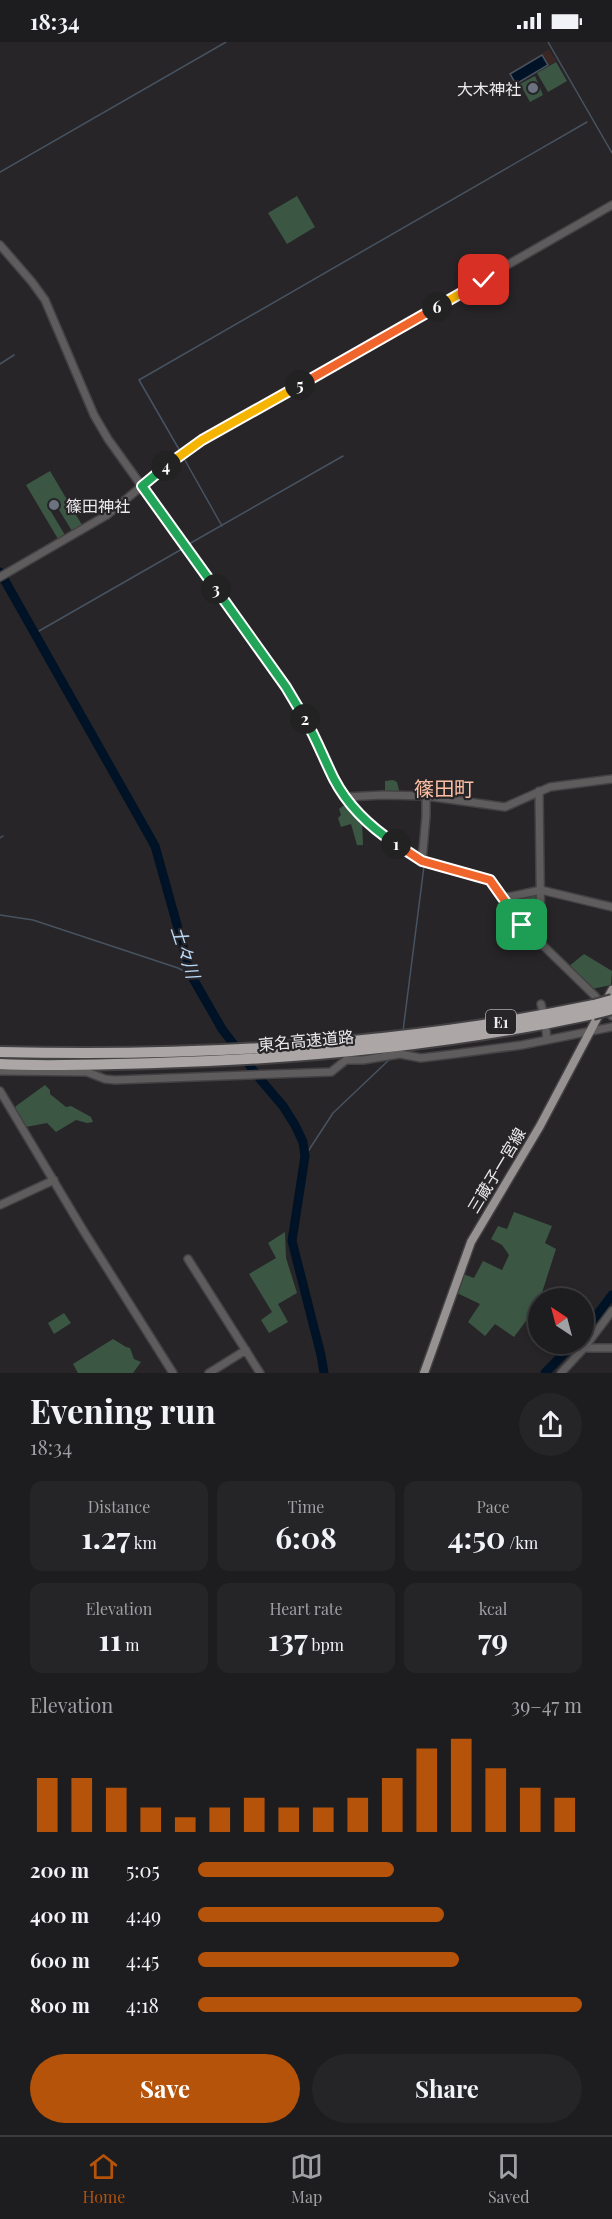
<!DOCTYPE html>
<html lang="en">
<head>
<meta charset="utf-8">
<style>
	:root { --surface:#1d1c1e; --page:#252527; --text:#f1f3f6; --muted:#a0a1a4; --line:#3b3a3c; --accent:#b45309 }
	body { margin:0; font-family:"Playfair Display","Noto Sans JP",serif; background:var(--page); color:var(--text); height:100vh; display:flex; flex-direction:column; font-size:22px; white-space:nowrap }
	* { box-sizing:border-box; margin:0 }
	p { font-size:20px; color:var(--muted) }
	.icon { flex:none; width:33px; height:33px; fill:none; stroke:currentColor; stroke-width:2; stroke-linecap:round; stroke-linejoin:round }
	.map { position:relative; height:1331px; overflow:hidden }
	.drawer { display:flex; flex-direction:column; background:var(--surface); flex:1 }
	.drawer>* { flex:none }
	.needle { width:39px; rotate:324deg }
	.controls { position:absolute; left:528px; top:1246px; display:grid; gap:12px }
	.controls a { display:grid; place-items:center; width:66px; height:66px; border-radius:50%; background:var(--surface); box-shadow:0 3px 9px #0003,0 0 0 2px var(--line); font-size:30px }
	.pin { position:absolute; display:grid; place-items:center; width:51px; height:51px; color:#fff; margin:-26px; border-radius:12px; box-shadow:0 3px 9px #0006 }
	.km { position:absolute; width:30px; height:30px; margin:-15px; border-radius:50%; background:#222; color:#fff; font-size:16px; line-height:30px; text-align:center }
	.round { display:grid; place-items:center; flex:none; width:63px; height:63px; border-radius:32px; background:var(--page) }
	.summary { display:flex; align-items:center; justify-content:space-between; height:102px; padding:0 30px }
	h1 { font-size:33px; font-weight:700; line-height:45px }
	.metrics { display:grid; grid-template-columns:repeat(3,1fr); gap:9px; height:102px; padding:6px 30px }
	.metrics div { display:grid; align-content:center; border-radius:12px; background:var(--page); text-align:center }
	.metrics b { font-size:30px; font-weight:700 }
	.metrics small { font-size:16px; font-weight:400 }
	.metrics p { font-size:16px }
	.chart { height:168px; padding:12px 30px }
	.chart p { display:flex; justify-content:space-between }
	.chart svg { width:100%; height:108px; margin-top:6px; stroke:var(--accent); stroke-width:6 }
	.cta { display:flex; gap:12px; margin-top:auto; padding:12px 30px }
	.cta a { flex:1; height:69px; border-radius:36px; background:var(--accent); color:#fff; font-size:24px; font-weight:700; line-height:69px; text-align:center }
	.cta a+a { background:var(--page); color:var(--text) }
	ul { padding:0 30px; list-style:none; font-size:20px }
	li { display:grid; grid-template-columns:96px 72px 1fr; align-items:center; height:45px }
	li i { height:15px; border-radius:8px; background:var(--accent) }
	.status { display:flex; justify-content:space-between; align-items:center; height:42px; padding:0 30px; background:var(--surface); direction:ltr }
	.status svg { height:16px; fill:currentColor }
	.dock { display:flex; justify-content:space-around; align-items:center; height:84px; border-top:2px solid var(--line); background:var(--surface); font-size:16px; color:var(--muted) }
	.dock a { display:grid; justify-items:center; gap:3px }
	.dock .selected { color:var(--accent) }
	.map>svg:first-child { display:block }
	.industrial { fill:#3b2825 }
	.green { fill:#3b5744 }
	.water { fill:#001225; stroke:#475361; stroke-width:1.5 }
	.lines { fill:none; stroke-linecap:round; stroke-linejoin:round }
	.stream { stroke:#475361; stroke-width:1.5 }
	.river { stroke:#001225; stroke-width:9 }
	.minor-casing { stroke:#434143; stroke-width:10 }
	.major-casing { stroke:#434143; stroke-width:11 }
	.highway-casing { stroke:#434143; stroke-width:14 }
	.minor { stroke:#5e5c5c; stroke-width:7 }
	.major { stroke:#969291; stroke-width:8 }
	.highway { stroke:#aca7a6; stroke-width:10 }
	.highway-bridge-casing { stroke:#434143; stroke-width:14; stroke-linecap:butt }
	.highway-bridge { stroke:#aca7a6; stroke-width:10 }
	.split-1-casing { stroke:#fff; stroke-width:12 }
	.split-2-casing { stroke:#fff; stroke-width:12 }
	.split-3-casing { stroke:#fff; stroke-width:12 }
	.split-4-casing { stroke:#fff; stroke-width:12 }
	.split-5-casing { stroke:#fff; stroke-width:12 }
	.split-6-casing { stroke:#fff; stroke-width:12 }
	.split-7-casing { stroke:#fff; stroke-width:12 }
	.split-1 { stroke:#f0652b; stroke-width:8 }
	.split-2 { stroke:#22a559; stroke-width:8 }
	.split-3 { stroke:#22a559; stroke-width:8 }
	.split-4 { stroke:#22a559; stroke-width:8 }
	.split-5 { stroke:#f5b400; stroke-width:8 }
	.split-6 { stroke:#f0652b; stroke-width:8 }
	.split-7 { stroke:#f5b400; stroke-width:8 }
	.worship-dot { fill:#6b7280; stroke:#272528; stroke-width:2 }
	.labels { text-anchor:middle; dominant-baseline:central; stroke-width:4.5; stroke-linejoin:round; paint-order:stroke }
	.shield { fill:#272528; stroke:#b1afb1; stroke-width:1.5 }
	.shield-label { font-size:15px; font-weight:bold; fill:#eceaec }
	.poi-label { font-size:16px; fill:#eceaec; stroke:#272528; text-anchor:end }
	.street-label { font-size:16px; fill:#eceaec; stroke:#272528 }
	.water-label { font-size:18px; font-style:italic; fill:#b8d8f6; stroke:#272528 }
	.quarter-label { font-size:20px; fill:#fcbfa3; stroke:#272528 }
</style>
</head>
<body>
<div class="status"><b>18:34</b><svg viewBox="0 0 49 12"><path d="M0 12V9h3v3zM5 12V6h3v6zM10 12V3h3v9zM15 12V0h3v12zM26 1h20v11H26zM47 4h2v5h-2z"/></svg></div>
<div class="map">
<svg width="612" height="1331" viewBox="0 0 612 1331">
	<rect width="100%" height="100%" fill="#272528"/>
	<!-- industrial -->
	<path class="industrial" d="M549 7 556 19 516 43 509 31Z"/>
	<!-- green -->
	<path class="green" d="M556 20 567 39 548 50 537 31Z
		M535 34 543 53 530 60 520 42Z
		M297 154 315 185 287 202 268 171Z
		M50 429 82 483 72 489 53 458 47 463 65 493 58 497 26 443Z
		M393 738 397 740 400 752H385V739Z
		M347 761 362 779 363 803H357L351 782 341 785 338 776 341 773 339 767Z
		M535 852 537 853 538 884 529 886 509 860Z
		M584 912 612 929 611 943 592 947 568 925Z
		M45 1043 50 1048V1052L66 1065 71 1064 91 1075 93 1080 87 1081 76 1078 56 1090 47 1081 26 1085 15 1067 16 1064Z
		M514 1170 552 1184 545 1201 556 1207 538 1263 514 1295 495 1282 485 1294 468 1280 480 1262 457 1251 463 1232 474 1236 483 1219 502 1228 509 1213 502 1203 491 1197 498 1184 507 1187Z
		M285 1190 286 1216 297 1251 278 1262 288 1280 269 1291 261 1278 272 1270 249 1232 276 1216 268 1201Z
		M64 1271 71 1281 54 1292 48 1281Z
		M113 1297 126 1305 130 1306 134 1317 141 1320 133 1331H78L73 1322Z"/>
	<!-- water -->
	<path class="water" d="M542 13 548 23 516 42 510 32Z"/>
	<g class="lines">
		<!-- stream -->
		<path class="stream" d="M548 0 612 111
			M0 130 226 0
			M0 322 14 313
			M180 409 139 338 587 80
			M182 413 222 484
			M189 502 343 414
			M39 589 182 507
			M0 796 3 794
			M0 873 33 878 178 926 191 933
			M403 989 424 824
			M305 1114 333 1071 391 1016"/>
		<!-- river -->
		<path class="river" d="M0 530 155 804 191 933 222 987 260 1037 283 1064 295 1083 303 1100 305 1114 292 1199 321 1313 324 1331
			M584 1290 612 1253
			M545 1331 573 1302"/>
		<defs>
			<path id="minor" d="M0 203 32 240 45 258 94 373 108 397 286 645 314 694 334 738 355 768 385 795 422 819 490 838 522 883 595 954 612 974
				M0 535 107 473 177 415 202 398 612 163
				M539 749 541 903
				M345 755 383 753 426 754 505 765 550 745 612 737
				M422 819 426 774V754
				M504 856 541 848 612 865
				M541 962 542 966
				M546 988 547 998
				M0 1029 87 1030 105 1037 115 1038 331 1030 346 1018H363L400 1012 421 1016 454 1012 522 1003 612 985
				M0 1049 83 1188 173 1331
				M0 1163 54 1138
				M188 1217 260 1331
				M584 1306H612
				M209 1331 246 1308
				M561 1331 584 1306 612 1269"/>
			<path id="major" d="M424 1331 471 1200 540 1084 612 948"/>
			<path id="highway" d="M0 1010C199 1015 398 1004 594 963
				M0 1022C51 1025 103 1022 155 1021 301 1017 449 1003 593 972"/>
		</defs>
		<!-- minor casing -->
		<use href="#minor" class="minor-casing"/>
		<!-- major casing -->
		<use href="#major" class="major-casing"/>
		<!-- highway casing -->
		<use href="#highway" class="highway-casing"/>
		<!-- minor -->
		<use href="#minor" class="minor"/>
		<!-- major -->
		<use href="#major" class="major"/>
		<!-- highway -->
		<use href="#highway" class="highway"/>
		<defs>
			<path id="highway-bridge" d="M594 963 612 958
				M593 972 612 967"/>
		</defs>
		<!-- highway-bridge casing -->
		<use href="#highway-bridge" class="highway-bridge-casing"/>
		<!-- highway-bridge -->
		<use href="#highway-bridge" class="highway-bridge"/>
	</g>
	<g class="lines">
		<defs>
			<path id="split-1" d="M396 802 422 819 490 838 522 883"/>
			<path id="split-2" d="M305 677C316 696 324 717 334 737 348 764 370 785 396 802"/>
			<path id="split-3" d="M216 547 286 645 305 677"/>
			<path id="split-4" d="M166 424 142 444 216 547"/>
			<path id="split-5" d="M166 424 202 398 300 343"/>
			<path id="split-6" d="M300 343 437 265"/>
			<path id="split-7" d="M437 265 484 238"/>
		</defs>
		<!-- split-1 casing -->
		<use href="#split-1" class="split-1-casing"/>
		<!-- split-2 casing -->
		<use href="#split-2" class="split-2-casing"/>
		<!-- split-3 casing -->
		<use href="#split-3" class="split-3-casing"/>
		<!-- split-4 casing -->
		<use href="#split-4" class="split-4-casing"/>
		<!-- split-5 casing -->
		<use href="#split-5" class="split-5-casing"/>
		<!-- split-6 casing -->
		<use href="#split-6" class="split-6-casing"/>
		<!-- split-7 casing -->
		<use href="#split-7" class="split-7-casing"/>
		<!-- split-1 -->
		<use href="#split-1" class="split-1"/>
		<!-- split-2 -->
		<use href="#split-2" class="split-2"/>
		<!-- split-3 -->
		<use href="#split-3" class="split-3"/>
		<!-- split-4 -->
		<use href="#split-4" class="split-4"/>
		<!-- split-5 -->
		<use href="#split-5" class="split-5"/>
		<!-- split-6 -->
		<use href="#split-6" class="split-6"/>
		<!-- split-7 -->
		<use href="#split-7" class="split-7"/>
	</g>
	<!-- markers -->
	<g class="worship-dot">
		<circle cx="533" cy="46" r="6"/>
		<circle cx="54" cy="463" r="6"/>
	</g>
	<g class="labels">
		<!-- shield labels -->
		<rect class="shield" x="486" y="968" width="30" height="24" rx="4.5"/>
		<g class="shield-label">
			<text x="501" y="980">E1</text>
		</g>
		<!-- poi labels -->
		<g class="poi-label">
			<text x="521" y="46">大木神社</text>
			<text x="66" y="463" text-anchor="start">篠田神社</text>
		</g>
		<!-- street labels -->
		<g class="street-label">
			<text transform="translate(306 998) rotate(-5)">東名高速道路</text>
			<text transform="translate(496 1128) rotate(-59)">三蔵子一宮線</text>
		</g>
		<!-- water labels -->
		<g class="water-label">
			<text transform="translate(186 910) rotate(72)">土々川</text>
		</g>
		<!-- quarter labels -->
		<g class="quarter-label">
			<text x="444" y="745">篠田町</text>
		</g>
	</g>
</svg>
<div class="controls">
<a><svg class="needle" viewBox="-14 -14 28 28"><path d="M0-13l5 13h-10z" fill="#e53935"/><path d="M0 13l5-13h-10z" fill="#a0a1a4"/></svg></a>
</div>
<div class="pin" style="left:522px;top:883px;background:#1e9e55"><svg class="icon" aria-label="arrive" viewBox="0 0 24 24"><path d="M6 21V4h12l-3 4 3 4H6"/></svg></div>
<div class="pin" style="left:484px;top:238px;background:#d93025"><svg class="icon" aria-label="check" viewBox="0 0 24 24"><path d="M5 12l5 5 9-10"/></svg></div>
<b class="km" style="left:396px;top:802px">1</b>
<b class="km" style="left:305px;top:677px">2</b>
<b class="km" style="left:216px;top:547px">3</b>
<b class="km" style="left:166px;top:424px">4</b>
<b class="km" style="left:300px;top:343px">5</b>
<b class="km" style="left:437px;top:265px">6</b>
</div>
<section class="drawer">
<div class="summary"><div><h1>Evening run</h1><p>18:34</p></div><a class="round"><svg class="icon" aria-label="share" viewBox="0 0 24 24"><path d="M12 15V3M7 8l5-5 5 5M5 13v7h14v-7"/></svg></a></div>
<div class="metrics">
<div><p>Distance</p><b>1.27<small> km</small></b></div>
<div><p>Time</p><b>6:08</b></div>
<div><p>Pace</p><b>4:50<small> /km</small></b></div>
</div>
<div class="metrics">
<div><p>Elevation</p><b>11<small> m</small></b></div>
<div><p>Heart rate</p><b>137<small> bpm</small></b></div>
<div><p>kcal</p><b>79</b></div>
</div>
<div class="chart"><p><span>Elevation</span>39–47 m</p>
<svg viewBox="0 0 160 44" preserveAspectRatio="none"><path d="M5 44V22M15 44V22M25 44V26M35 44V34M45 44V38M55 44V34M65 44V30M75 44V34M85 44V34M95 44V30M105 44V22M115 44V10M125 44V6M135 44V18M145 44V26M155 44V30"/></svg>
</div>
<ul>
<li><b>200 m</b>5:05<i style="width:51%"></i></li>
<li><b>400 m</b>4:49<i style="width:64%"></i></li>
<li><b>600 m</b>4:45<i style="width:68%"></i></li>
<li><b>800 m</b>4:18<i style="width:100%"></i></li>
</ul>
<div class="cta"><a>Save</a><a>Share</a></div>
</section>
<nav class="dock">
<a class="selected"><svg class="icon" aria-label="home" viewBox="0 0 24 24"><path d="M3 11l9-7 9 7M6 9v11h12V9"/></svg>Home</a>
<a><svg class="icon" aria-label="map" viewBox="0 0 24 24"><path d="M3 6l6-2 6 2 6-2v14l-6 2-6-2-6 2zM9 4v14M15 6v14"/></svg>Map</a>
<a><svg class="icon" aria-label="saved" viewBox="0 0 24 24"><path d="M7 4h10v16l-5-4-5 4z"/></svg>Saved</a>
</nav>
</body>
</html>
